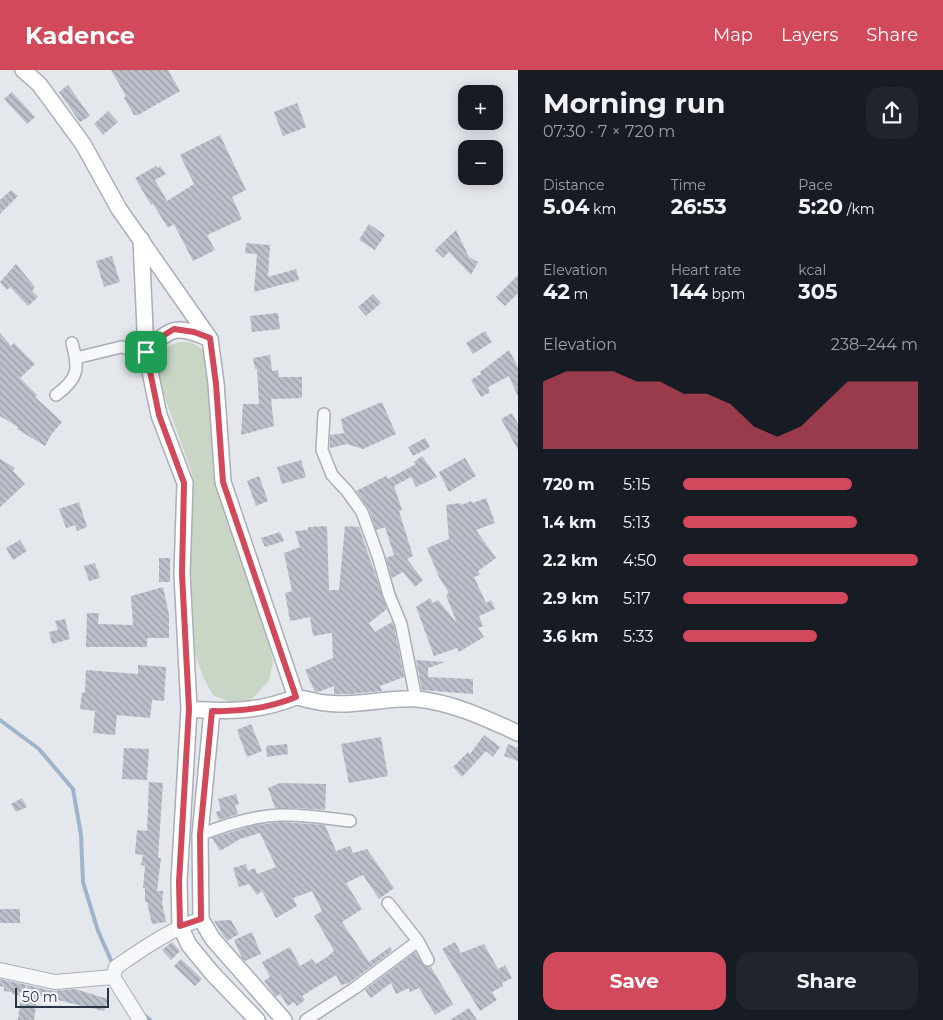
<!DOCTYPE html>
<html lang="en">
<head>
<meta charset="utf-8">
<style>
	:root { --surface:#171b24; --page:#20242c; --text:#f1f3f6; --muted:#9ea1a6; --accent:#d1495b }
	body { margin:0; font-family:Montserrat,sans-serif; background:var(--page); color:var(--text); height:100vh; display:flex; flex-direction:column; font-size:19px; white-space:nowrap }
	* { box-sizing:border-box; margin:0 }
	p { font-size:16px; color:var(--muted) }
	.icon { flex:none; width:28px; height:28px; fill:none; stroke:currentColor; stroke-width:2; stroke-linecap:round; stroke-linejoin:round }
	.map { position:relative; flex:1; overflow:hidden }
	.sheet { display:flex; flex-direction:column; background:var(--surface); width:425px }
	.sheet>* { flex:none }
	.buttons { position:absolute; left:458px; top:15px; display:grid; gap:10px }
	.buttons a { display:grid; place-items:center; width:45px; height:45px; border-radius:10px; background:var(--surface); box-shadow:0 2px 12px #0003; font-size:25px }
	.scale { position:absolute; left:15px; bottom:12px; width:94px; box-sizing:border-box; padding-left:5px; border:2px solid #2b3445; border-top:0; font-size:14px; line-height:18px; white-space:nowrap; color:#2b3445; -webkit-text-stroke:4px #f4f6f9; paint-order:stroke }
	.pin { position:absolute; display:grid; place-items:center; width:42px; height:42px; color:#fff; margin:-21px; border-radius:10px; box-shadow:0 2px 8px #0006 }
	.round { display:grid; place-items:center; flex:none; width:52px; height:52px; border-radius:15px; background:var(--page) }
	.overview { display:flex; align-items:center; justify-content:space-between; height:85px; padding:0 25px }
	h1 { font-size:28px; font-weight:700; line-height:38px }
	.metrics { display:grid; grid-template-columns:repeat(3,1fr); gap:8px; height:85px; padding:5px 25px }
	.metrics div { display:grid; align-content:center }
	.metrics b { font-size:21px; font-weight:700 }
	.metrics small { font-size:14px; font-weight:400 }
	.metrics p { font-size:14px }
	.chart { height:140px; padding:10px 25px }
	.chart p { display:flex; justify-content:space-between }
	.chart svg { width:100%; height:90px; margin-top:5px; fill:var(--accent); opacity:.7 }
	.cta { display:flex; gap:10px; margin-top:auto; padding:10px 25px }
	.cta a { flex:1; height:58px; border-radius:15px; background:var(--accent); color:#fff; font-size:20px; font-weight:700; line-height:58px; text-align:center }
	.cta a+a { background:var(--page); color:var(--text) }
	ul { padding:0 25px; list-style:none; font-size:16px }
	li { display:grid; grid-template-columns:80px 60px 1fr; align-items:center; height:38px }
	li i { height:12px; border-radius:6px; background:var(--accent) }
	header { display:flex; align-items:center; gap:30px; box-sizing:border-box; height:70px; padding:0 25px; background:var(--accent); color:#fff }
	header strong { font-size:24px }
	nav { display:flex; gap:28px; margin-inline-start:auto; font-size:18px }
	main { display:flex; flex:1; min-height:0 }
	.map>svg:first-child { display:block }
	.park { fill:#c9d6c5 }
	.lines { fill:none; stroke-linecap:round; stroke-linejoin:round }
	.stream { stroke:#9fb4cc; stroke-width:4 }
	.building { fill:url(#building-back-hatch) }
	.minor-casing { stroke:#a9aeb7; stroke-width:14 }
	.tertiary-casing { stroke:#a9aeb7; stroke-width:16 }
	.secondary-casing { stroke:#a9aeb7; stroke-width:18 }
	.minor { stroke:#f7f8fa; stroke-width:11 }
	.tertiary { stroke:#f7f8fa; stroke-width:14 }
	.secondary { stroke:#fff; stroke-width:15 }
	.route-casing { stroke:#fff; stroke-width:10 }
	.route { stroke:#d1495b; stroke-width:6 }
</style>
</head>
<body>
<header>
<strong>Kadence</strong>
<nav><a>Map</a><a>Layers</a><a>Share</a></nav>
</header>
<main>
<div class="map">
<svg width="518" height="950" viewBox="0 0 518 950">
	<defs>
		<pattern id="building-back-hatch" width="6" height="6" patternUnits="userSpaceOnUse" patternTransform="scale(1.25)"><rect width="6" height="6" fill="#bbc0ca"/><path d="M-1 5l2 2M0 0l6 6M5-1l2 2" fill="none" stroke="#989da6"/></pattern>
	</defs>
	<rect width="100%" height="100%" fill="#e4e7ec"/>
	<!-- park -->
	<path class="park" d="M180 272H190L198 276 205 282 211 300 213 404 226 449 264 549 273 593 269 610 257 624 248 632 231 633 213 625 204 609 192 577 186 502 192 403 157 306C156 288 163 276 180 272Z"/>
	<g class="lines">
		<!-- stream -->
		<path class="stream" d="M0 650 39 679 73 719 81 765 83 812 98 861 114 897
			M143 944 150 950"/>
	</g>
	<!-- building -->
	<path class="building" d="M111 0H168L180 21 138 45H134L124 28 126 26Z
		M68 15 90 46 80 52 59 22Z
		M12 22 35 47 27 54 4 29Z
		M297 33 306 57 283 66 274 42Z
		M108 41 118 52 103 65 94 54Z
		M220 65 246 120 232 127 242 149 207 165 215 180 193 191 174 154 168 158 153 134 151 135 135 108 156 96 158 98 160 96 166 104 155 110 167 131 194 114 180 85Z
		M11 120 18 126 0 144V130Z
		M369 154 385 165 375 180 359 170Z
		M456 160 469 187 478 192 471 205 449 182 443 188 435 180Z
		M246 173 270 175 268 207 296 199 299 210 254 222 257 184 245 183Z
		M112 186 120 212 104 217 96 191Z
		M16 194 35 217 32 221 38 227 28 236 10 217 7 220 0 212Z
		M518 205V223L505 236 496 227Z
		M373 224 381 233 366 246 358 237Z
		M278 243 280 259 252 262 250 246Z
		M485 261 492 272 473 284 466 273Z
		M0 263 11 276 14 273 35 294 20 308 37 325 35 327 62 352 51 365 45 376 17 359 18 357 0 346Z
		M509 280 518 297V327L509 306 488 317 490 322 481 327 471 310 481 304 480 302Z
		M270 285 272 301 278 300 279 307H302V328L271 329 274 356 241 365 243 334H259L257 299H255L253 288Z
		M382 332 396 364 363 379 347 374 330 378V365L344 363 341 349Z
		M512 343 518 354V380L501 349Z
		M425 368 430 377 413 386 408 377Z
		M422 386 437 407 416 417 411 407 394 416 402 440 399 441 413 486 407 489 423 510 415 517 403 502 392 508 386 488 394 485 385 457 376 460 369 439 356 421 386 406 388 409 416 394 414 392Z
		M465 388 476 406 449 422 439 402Z
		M0 389 15 398 13 401 25 414 0 437Z
		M301 390 306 407 282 414 277 397Z
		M259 406 268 431 256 436 247 411Z
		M486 428 495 453 476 460 496 488 478 501 480 505 474 507 486 533 491 530 495 539 479 546 483 556 478 558 484 567 459 582 457 578 434 586 416 537 430 528 433 533 438 530 457 553 446 525 449 523 439 507 427 478 449 469 446 435 460 433 461 435 471 431 472 433Z
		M79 432 87 457 77 461 75 455 66 458 59 439Z
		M327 456 329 520H339L345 456 359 457 387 539 369 553 375 562 392 552 394 556 404 607 380 616 382 621 351 624H334V616L318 622H315L305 600 333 588 332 563 313 566 310 547 290 551 285 523 292 521 284 483 300 477 295 461 308 460V457Z
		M280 462 284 471 265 477 261 468Z
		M20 470 27 481 13 490 6 478Z
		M159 488H170V512H159Z
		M95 493 100 508 89 511 84 496Z
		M163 517 169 545V568H147V577H86L87 543H99L98 554 133 555 131 526Z
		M65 549 70 569 52 574 49 562 58 560 55 551Z
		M416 590 445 592 428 598V607L473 609V624L422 620Z
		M138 595 166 597 164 631 152 630 150 648 117 645 115 665 93 663 95 641 80 639 82 623 85 622 86 600 138 604Z
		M251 654 262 681 247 687 237 660Z
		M484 665 500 677 493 687 486 681 462 707 453 697 468 682 470 684Z
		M381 667 388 706 349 713 341 674Z
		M287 674 288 684 267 687 266 676Z
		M508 674 518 678V691L504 686Z
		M124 678 149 679 147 710 122 709Z
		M149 712 163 713 158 788H161L157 821H163L162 833 166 852 152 854 147 832H145V818H143L145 796 141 795 143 785 135 784 137 760 147 761Z
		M280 713 326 714 325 740 297 738H275L268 718Z
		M236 724 239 734 235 735 238 744 219 750 216 742 221 740 218 729Z
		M22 728 27 737 16 742 11 734Z
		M280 752 325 755 336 781 350 776 353 783 367 779 394 818 379 829 363 805 346 813 362 839 342 852 369 892 390 877 392 881 349 913 341 915 336 905 302 926 305 930 297 936 294 932 288 936 280 924 276 927 264 911 270 907 262 892 290 877 300 896 312 889 316 894 327 887 334 881 314 846 322 841 312 821 293 828 297 836 276 848 262 821 257 825 249 814 239 817 233 798 246 794 248 801 255 798 257 804 276 797 260 763 240 769 220 781 212 768 251 756Z
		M0 839H20V853H0Z
		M231 850 239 864 227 871 214 851Z
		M252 862 261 884 245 891 242 888 234 870Z
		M172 872 180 881 171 890 162 880Z
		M455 872 461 883 484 874 498 899 505 895 512 908 502 913 503 916 492 922 497 930 480 941 442 879Z
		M415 882 424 896 431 897 453 934 435 945 419 918 410 922 409 918 396 924 391 913 371 928 365 920Z
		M181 889 202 909 195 916 174 896Z
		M0 909 53 921 75 919 108 929 104 941 37 925 34 950H18L21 926 12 924V922L4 921V917L0 916Z
		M469 938 477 950H450Z"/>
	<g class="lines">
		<defs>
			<path id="minor" d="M76 288 121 277 146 282
				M56 325C79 308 79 299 72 273
				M324 344 322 380 332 405 347 421 362 442 378 486 389 525 401 554 416 629
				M200 765C225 755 253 746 280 745 302 744 327 748 350 751
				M388 833 418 871 428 890
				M306 950 355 918 418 871"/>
			<path id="tertiary" d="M0 900 55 912 113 907
				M140 950 113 907 116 897C144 878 169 860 201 849"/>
			<path id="secondary" d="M23 0 39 14 83 74 119 139 210 269 216 313 223 412 296 627C259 642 228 642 189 639
				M141 169 146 282 159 345 185 413 182 504 189 639 179 812 180 856 189 875 212 903 257 950
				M146 282C171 257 176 254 210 269
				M296 627C306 629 316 632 326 633 356 637 387 627 417 629 454 633 485 648 518 663
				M212 641 200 765 201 849 212 868 284 950"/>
		</defs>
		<!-- minor casing -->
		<use href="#minor" class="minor-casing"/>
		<!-- tertiary casing -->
		<use href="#tertiary" class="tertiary-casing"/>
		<!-- secondary casing -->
		<use href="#secondary" class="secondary-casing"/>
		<!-- minor -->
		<use href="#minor" class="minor"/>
		<!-- tertiary -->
		<use href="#tertiary" class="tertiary"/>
		<!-- secondary -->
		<use href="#secondary" class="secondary"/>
	</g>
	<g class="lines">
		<defs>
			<path id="route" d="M174 259 194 262 210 268 216 314 223 412 296 627C269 638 242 642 212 641L200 765 201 849 180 856 179 812 189 639 182 504 184 413 159 345 146 282 161 267Z"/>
		</defs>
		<!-- route casing -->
		<use href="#route" class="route-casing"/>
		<!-- route -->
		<use href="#route" class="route"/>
	</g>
</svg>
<div class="buttons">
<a>+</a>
<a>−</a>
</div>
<div class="scale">50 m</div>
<div class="pin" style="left:146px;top:282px;background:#1e9e55"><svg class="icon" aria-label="arrive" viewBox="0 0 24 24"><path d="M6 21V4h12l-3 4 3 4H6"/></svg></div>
</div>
<section class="sheet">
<div class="overview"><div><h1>Morning run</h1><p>07:30 · 7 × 720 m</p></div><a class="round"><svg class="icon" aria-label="share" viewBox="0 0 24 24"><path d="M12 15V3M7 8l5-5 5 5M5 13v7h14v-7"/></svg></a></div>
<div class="metrics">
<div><p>Distance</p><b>5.04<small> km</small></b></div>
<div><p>Time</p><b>26:53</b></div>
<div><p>Pace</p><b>5:20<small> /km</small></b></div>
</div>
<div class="metrics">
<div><p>Elevation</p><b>42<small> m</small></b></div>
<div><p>Heart rate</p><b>144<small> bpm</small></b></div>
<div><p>kcal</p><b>305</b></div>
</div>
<div class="chart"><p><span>Elevation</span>238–244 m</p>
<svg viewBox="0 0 160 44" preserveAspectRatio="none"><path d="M0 44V11L10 6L20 6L30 6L40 11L50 11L60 17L70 17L80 22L90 33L100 38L110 33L120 22L130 11L140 11L150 11L160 11V44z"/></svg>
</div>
<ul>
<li><b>720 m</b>5:15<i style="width:72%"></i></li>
<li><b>1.4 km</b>5:13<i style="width:74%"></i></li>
<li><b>2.2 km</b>4:50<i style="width:100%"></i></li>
<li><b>2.9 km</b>5:17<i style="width:70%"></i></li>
<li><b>3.6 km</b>5:33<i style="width:57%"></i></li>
</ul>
<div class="cta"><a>Save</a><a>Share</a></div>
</section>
</main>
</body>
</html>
